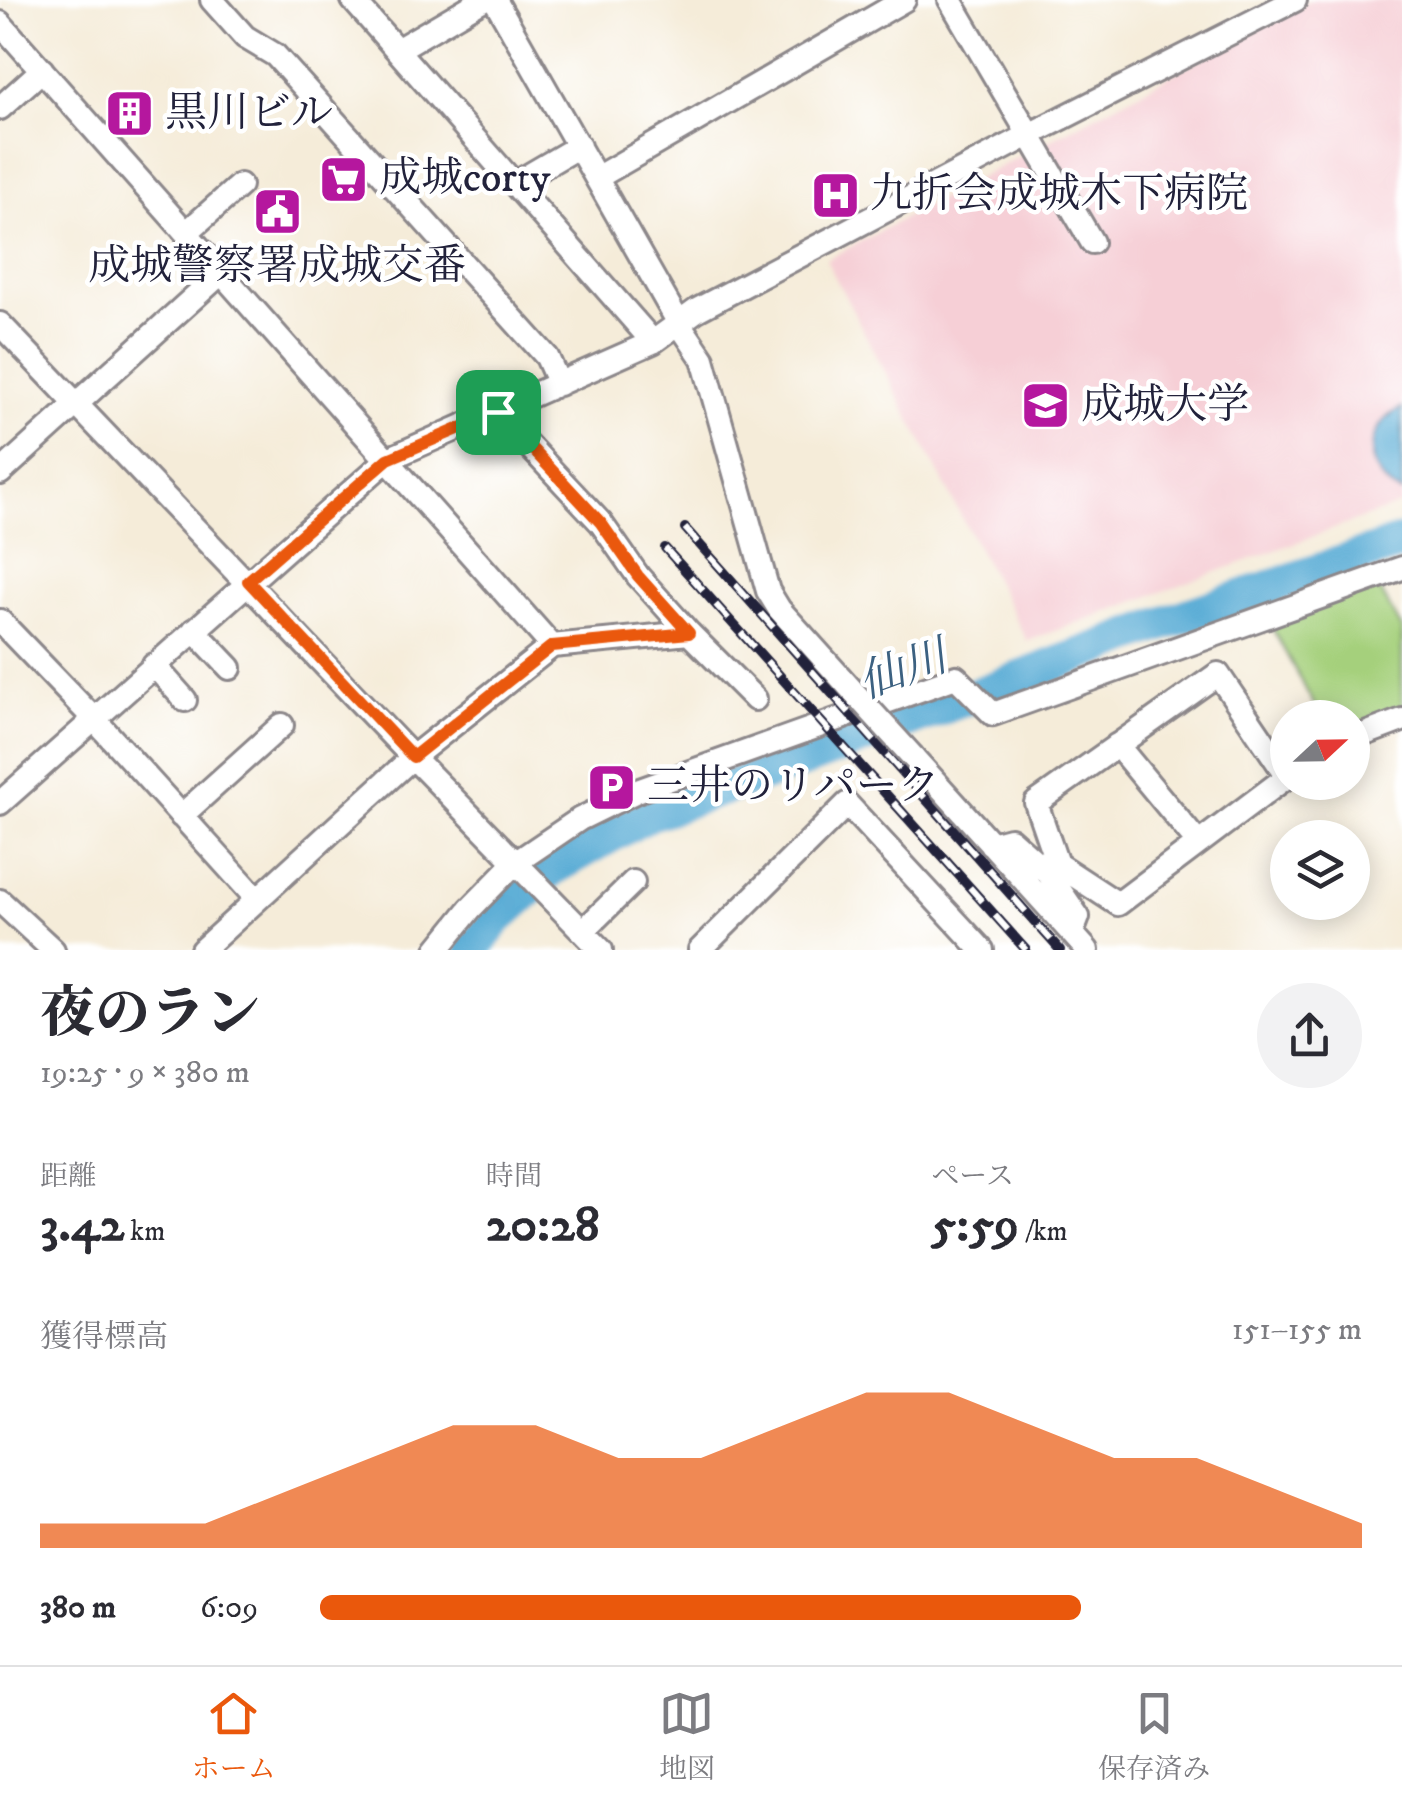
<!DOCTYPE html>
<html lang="ja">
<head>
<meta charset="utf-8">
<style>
	:root { --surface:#fff; --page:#f2f2f3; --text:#2b2b33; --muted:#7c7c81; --line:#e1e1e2; --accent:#ea580c }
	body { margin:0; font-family:"IM FELL DW Pica","Noto Serif JP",serif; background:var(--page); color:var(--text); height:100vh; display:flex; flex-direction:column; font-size:38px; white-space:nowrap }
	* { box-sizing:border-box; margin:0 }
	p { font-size:32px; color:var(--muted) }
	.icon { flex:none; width:55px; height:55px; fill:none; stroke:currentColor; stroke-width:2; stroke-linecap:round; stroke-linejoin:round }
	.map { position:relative; height:950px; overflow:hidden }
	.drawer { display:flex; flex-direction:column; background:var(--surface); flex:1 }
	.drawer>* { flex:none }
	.needle { width:65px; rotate:68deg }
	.buttons { position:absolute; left:1270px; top:700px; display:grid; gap:20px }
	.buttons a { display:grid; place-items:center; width:100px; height:100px; border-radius:50%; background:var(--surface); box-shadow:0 5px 25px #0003; font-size:50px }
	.pin { position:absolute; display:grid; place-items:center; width:85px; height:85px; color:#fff; margin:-42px; border-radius:20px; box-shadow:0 5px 15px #0006 }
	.round { display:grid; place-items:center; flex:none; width:105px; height:105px; border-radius:52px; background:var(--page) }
	.summary { display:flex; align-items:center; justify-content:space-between; height:170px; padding:0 40px }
	h1 { font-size:55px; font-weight:800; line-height:75px }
	.metrics { display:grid; grid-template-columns:repeat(3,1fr); gap:15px; height:170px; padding:10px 40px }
	.metrics div { display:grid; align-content:center }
	.metrics b { font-size:50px; font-weight:800 }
	.metrics small { font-size:28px; font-weight:400 }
	.metrics p { font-size:28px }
	.chart { height:280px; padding:20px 40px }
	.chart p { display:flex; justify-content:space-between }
	.chart svg { width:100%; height:180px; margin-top:10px; fill:var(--accent); opacity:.7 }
	ul { padding:0 40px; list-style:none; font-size:32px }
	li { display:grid; grid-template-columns:160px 120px 1fr; align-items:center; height:75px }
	li i { height:25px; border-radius:12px; background:var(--accent) }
	.tabs { display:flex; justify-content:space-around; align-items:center; height:140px; border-top:2px solid var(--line); background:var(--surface); font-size:28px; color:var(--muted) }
	.tabs a { display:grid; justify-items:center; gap:5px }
	.tabs .current { color:var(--accent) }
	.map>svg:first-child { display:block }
	.built { fill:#f6cfd6 }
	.green { fill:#a5d07c; stroke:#64795c; stroke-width:2.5 }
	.water { fill:#5badd6; stroke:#3e6888; stroke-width:2.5 }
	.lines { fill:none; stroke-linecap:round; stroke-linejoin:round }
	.river { stroke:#5badd6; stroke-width:35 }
	.minor-casing { stroke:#8c878a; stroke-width:28 }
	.minor { stroke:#fff; stroke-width:22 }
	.rail-casing { stroke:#22223b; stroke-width:10 }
	.rail { stroke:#fff; stroke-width:6; stroke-dasharray:19; stroke-linecap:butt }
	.minor-bridge-casing { stroke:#8c878a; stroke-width:28; stroke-linecap:butt }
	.minor-bridge { stroke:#fff; stroke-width:22 }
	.route-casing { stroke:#fff; stroke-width:20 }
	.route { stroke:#ea580c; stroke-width:12 }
	.labels { text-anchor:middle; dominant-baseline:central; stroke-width:9; stroke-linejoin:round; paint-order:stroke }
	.poi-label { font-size:42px; fill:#22223b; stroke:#fff; text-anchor:start }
	.water-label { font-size:45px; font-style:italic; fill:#3c6181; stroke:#fff }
</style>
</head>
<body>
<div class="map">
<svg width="1402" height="950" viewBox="0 0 1402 950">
	<rect width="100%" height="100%" fill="#fff"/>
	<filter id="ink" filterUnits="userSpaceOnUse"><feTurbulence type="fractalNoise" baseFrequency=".01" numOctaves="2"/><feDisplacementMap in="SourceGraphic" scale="20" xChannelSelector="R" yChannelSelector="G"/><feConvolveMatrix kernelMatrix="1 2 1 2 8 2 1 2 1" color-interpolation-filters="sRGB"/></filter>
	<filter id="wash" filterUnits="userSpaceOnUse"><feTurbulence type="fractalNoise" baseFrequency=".0048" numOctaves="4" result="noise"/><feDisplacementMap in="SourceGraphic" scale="40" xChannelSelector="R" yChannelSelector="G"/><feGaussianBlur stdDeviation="2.25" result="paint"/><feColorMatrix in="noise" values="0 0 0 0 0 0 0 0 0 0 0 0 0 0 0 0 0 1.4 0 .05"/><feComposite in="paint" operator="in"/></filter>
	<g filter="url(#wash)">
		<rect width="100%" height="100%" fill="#f5ecd9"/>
		<!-- built -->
		<path class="built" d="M1311 0H1402V504L1027 641 826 260Z"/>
		<!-- green -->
		<path class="green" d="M1376 583 1402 629V709L1353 729 1352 718 1321 717 1271 626Z"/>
		<!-- water -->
		<path class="water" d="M1402 408V493C1361 477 1363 425 1402 408Z"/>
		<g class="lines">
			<!-- river -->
			<path class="river" d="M472 950 496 920 554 868 649 814 792 765 1151 628 1402 542"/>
		</g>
	</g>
	<g filter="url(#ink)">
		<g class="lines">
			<defs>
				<path id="minor" d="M212 0 245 37 275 55 547 357 559 384
					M353 0 653 342
					M495 0 680 325 703 359 768 591 779 609 860 699
					M950 0 1092 242
					M0 23 552 646
					M397 50 482 0
					M0 108 42 70
					M598 177 904 0
					M514 184 579 146
					M186 233 240 185
					M0 324 401 745 601 950
					M497 412 601 523 638 576 689 633 755 699
					M0 473 221 273
					M0 621 94 719 257 899
					M194 630 230 668
					M154 665 185 700
					M1352 739 1402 720
					M1117 745 1198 843
					M913 757 1087 950
					M0 803 388 459 653 342 697 310 1027 136 1295 0
					M181 816 282 725
					M991 844 1010 839 1048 873 1078 917 1072 933
					M1057 864 1036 803 1218 674 1287 776
					M1049 872 1057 864 1118 904 1288 776
					M0 901 53 950
					M583 931 633 882
					M202 950 413 757 552 646 689 633
					M437 950 470 909 515 863 580 819 637 791 956 677 993 714 1402 568
					M700 950 847 804 982 950"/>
			</defs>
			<!-- minor casing -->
			<use href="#minor" class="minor-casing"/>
			<!-- minor -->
			<use href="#minor" class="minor"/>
			<defs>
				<path id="rail" d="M685 528 1060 950
					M665 548 1026 950"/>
			</defs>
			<!-- rail casing -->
			<use href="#rail" class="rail-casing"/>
			<!-- rail -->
			<use href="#rail" class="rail"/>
			<defs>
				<path id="minor-bridge" d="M860 699 913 757"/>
			</defs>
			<!-- minor-bridge casing -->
			<use href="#minor-bridge" class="minor-bridge-casing"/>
			<!-- minor-bridge -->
			<use href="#minor-bridge" class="minor-bridge"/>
		</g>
	</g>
	<g class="lines" filter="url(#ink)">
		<defs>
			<path id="route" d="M498 412 601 523 638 576 689 633 552 646 413 757 248 581 388 459Z"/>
		</defs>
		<!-- route casing -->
		<use href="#route" class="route-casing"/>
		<!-- route -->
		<use href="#route" class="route"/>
	</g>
	<!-- icons -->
	<defs>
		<symbol id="building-square" viewBox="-11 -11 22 22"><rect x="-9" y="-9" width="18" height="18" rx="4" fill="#b5179e" stroke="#fff"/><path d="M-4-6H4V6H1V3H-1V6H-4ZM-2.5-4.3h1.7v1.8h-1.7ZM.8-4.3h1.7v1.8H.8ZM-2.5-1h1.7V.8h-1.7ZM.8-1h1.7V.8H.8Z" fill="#fff"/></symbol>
		<symbol id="supermarket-square" viewBox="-11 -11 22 22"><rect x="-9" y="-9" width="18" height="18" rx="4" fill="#b5179e" stroke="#fff"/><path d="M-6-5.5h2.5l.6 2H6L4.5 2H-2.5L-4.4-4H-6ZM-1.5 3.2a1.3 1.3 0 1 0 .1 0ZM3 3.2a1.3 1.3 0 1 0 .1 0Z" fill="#fff"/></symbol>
		<symbol id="hospital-square" viewBox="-11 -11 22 22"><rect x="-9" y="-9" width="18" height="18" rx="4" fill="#b5179e" stroke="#fff"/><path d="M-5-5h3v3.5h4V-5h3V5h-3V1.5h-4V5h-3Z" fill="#fff"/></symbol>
		<symbol id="civic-square" viewBox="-11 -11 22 22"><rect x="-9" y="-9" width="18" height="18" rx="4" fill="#b5179e" stroke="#fff"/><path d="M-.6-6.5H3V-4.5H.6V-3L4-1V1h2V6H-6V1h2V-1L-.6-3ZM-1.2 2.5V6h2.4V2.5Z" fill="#fff"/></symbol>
		<symbol id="university-square" viewBox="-11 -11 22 22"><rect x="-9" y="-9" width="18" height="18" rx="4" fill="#b5179e" stroke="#fff"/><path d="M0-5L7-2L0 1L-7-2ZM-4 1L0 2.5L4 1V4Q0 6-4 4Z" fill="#fff"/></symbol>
		<symbol id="parking-square" viewBox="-11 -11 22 22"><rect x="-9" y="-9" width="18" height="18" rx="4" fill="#b5179e" stroke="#fff"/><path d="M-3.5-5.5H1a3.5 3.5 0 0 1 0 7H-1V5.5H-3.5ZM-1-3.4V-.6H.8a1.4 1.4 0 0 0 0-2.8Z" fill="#fff"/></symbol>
	</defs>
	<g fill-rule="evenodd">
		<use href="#building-square" x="102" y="86" width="55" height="55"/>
		<use href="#supermarket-square" x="316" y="152" width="55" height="55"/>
		<use href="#hospital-square" x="808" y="168" width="55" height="55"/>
		<use href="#civic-square" x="250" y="184" width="55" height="55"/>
		<use href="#university-square" x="1018" y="378" width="55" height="55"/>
		<use href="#parking-square" x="584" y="760" width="55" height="55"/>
	</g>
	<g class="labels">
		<!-- poi labels -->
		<g class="poi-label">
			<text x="165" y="114">黒川ビル</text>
			<text x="379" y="179">成城corty</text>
			<text x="870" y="195">九折会成城木下病院</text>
			<text x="277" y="267" text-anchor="middle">成城警察署成城交番</text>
			<text x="1081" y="406">成城大学</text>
			<text x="647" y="787">三井のリパーク</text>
		</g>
		<!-- water labels -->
		<g class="water-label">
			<text transform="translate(903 671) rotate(-20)">仙川</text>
		</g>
	</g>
</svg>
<div class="buttons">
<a><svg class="needle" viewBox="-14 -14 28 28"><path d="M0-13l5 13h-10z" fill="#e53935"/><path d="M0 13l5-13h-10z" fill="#7c7c81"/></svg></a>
<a><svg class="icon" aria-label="layers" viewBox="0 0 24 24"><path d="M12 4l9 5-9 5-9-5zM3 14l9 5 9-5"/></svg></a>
</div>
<div class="pin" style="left:498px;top:412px;background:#1e9e55"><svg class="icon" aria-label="arrive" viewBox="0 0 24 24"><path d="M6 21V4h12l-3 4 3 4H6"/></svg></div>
</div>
<section class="drawer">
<div class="summary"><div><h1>夜のラン</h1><p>19:25 · 9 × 380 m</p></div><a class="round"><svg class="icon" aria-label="share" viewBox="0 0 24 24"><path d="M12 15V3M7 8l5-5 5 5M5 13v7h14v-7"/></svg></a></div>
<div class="metrics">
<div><p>距離</p><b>3.42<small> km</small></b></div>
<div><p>時間</p><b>20:28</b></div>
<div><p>ペース</p><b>5:59<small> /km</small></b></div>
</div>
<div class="chart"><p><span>獲得標高</span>151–155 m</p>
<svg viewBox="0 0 160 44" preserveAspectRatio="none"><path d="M0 44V38L10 38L20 38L30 30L40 22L50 14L60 14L70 22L80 22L90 14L100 6L110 6L120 14L130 22L140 22L150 30L160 38V44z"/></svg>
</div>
<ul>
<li><b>380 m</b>6:09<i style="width:73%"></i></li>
</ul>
</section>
<nav class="tabs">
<a class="current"><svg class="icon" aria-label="home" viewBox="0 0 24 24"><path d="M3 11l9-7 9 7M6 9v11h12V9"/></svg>ホーム</a>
<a><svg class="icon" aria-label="map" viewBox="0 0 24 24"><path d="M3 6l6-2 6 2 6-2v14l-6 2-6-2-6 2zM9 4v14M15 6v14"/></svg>地図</a>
<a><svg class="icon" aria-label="saved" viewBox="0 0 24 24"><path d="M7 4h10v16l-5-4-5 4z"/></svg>保存済み</a>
</nav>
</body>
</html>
